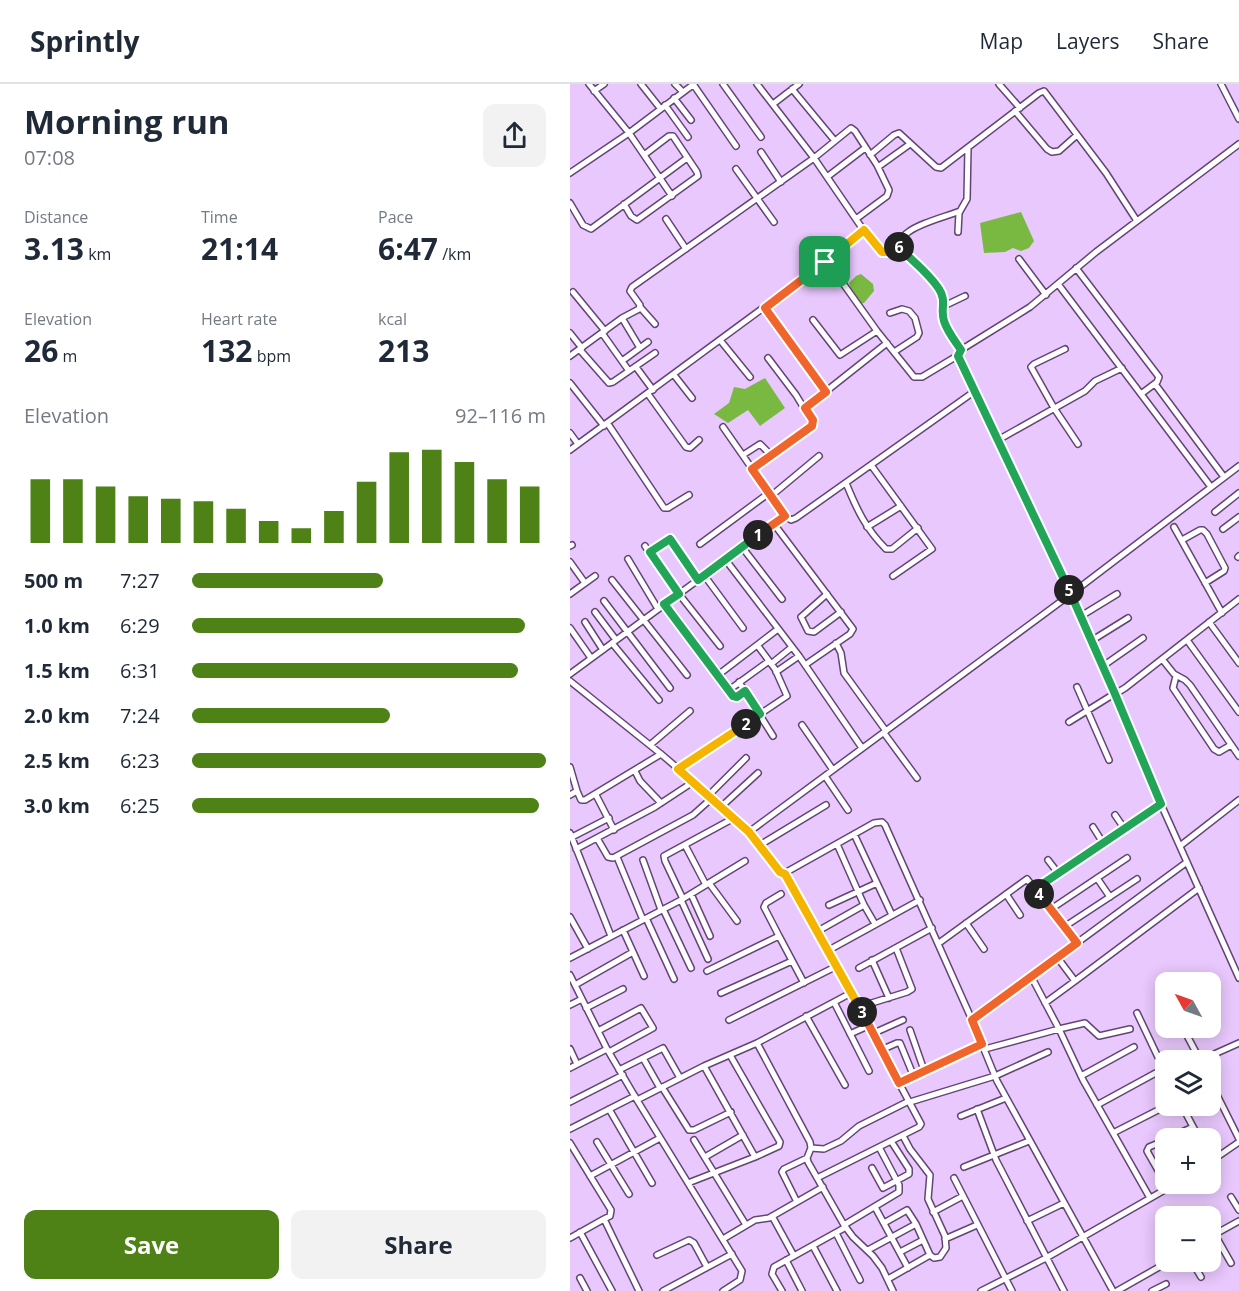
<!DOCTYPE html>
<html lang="en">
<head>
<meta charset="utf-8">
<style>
	:root { --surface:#fff; --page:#f2f2f3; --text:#1f2937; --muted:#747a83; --line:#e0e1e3; --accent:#4e8116 }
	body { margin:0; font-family:"Open Sans",sans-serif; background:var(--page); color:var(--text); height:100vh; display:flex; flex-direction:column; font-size:22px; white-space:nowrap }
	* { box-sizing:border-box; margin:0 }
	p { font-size:20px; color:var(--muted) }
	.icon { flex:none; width:33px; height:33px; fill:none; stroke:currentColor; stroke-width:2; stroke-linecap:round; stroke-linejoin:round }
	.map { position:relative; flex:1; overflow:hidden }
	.side { display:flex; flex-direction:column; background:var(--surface); width:570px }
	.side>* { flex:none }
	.needle { width:39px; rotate:310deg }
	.tools { position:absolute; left:585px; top:888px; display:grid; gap:12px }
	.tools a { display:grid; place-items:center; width:66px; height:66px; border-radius:12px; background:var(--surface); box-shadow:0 3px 15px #0003; font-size:30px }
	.pin { position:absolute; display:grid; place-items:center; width:51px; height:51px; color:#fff; margin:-26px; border-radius:12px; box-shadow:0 3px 9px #0006 }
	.km { position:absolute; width:30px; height:30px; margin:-15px; border-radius:50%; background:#222; color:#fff; font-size:16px; line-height:30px; text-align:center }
	.round { display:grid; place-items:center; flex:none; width:63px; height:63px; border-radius:12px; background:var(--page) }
	.summary { display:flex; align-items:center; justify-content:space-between; height:102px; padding:0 24px }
	h1 { font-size:33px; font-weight:700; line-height:45px }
	.figures { display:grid; grid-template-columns:repeat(3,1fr); gap:9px; height:102px; padding:6px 24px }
	.figures div { display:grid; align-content:center }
	.figures b { font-size:30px; font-weight:700 }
	.figures small { font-size:16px; font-weight:400 }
	.figures p { font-size:16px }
	.chart { height:168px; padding:12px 24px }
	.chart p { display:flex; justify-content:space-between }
	.chart svg { width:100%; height:108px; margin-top:6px; stroke:var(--accent); stroke-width:6 }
	.action { display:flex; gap:12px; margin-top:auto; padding:12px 24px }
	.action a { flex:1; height:69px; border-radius:12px; background:var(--accent); color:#fff; font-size:24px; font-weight:700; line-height:69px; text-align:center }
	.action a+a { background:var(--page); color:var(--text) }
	ul { padding:0 24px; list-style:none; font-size:20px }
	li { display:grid; grid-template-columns:96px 72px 1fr; align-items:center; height:45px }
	li i { height:15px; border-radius:8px; background:var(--accent) }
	header { display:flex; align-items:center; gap:36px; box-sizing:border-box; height:84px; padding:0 30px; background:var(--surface); border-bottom:2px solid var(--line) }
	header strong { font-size:28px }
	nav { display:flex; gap:33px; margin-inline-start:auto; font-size:21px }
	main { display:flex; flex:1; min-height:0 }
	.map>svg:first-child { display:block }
	.water { fill:#7ab941 }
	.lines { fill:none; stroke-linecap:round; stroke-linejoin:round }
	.minor-casing { stroke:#634573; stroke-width:8 }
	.minor { stroke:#fff; stroke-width:5 }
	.split-1-casing { stroke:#fff; stroke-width:12 }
	.split-2-casing { stroke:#fff; stroke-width:12 }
	.split-3-casing { stroke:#fff; stroke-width:12 }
	.split-4-casing { stroke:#fff; stroke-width:12 }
	.split-5-casing { stroke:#fff; stroke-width:12 }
	.split-6-casing { stroke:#fff; stroke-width:12 }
	.split-7-casing { stroke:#fff; stroke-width:12 }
	.split-1 { stroke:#f0652b; stroke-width:8 }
	.split-2 { stroke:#22a559; stroke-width:8 }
	.split-3 { stroke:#f5b400; stroke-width:8 }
	.split-4 { stroke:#f0652b; stroke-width:8 }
	.split-5 { stroke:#22a559; stroke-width:8 }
	.split-6 { stroke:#22a559; stroke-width:8 }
	.split-7 { stroke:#f5b400; stroke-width:8 }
</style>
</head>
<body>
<header>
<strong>Sprintly</strong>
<nav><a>Map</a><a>Layers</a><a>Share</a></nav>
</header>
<main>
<section class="side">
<div class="summary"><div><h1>Morning run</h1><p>07:08</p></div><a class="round"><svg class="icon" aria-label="share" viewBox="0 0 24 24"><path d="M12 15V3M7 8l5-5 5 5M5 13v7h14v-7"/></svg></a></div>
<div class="figures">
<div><p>Distance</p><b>3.13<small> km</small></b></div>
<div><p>Time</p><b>21:14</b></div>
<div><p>Pace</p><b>6:47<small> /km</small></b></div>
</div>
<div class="figures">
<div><p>Elevation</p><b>26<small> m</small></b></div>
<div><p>Heart rate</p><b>132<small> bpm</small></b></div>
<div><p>kcal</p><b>213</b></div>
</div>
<div class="chart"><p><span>Elevation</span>92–116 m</p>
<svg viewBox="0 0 160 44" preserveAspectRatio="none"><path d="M5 44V18M15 44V18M25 44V21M35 44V25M45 44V26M55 44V27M65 44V30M75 44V35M85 44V38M95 44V31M105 44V19M115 44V7M125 44V6M135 44V11M145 44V18M155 44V21"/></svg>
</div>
<ul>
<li><b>500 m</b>7:27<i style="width:54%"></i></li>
<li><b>1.0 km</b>6:29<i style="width:94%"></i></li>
<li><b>1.5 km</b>6:31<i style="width:92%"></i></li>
<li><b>2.0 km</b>7:24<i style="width:56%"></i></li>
<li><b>2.5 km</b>6:23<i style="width:100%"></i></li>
<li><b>3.0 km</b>6:25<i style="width:98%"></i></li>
</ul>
<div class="action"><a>Save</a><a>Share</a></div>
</section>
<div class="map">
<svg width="669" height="1207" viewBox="0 0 669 1207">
	<rect width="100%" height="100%" fill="#e9c8fd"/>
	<!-- water -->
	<path class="water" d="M451 128 464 157 459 164 451 167 443 164 435 168 414 169 410 139Z
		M291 190 303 200 304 207 294 219 289 220 283 211 279 199 286 192Z
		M195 294 215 324 190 342 178 326 158 339 144 330 159 319 164 303 175 305Z"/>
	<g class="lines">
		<defs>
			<path id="minor" d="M19 0 59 49 102 112
				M71 0 90 24
				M105 0 113 8
				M123 0 166 62
				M153 0 191 53
				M187 0 244 74 292 144 294 146 290 150 257 177
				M429 0 450 24
				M651 0 669 35
				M222 5 265 57
				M24 7 34 0
				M104 14 121 36
				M203 20 229 0
				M95 21 118 53
				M445 27 477 65 482 68 489 67 507 51
				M191 68 211 98
				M300 71 324 51 329 49 366 83 371 84 469 9 474 7 536 89 567 137
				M308 83 340 60
				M166 85 204 138
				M0 89 59 49 124 0
				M257 93 295 64
				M0 119 13 141 21 145 117 74
				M54 120 61 132 67 136 128 92 127 88 103 52H99L74 71
				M96 135 116 165
				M294 146 312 168C323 169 329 156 337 149 349 139 375 133 390 127
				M388 148 389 129 397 115 398 64
				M327 161C341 175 359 188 369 205 376 217 370 226 374 237 378 247 385 257 391 266
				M449 175 476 211
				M506 184 589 293 587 298 571 310
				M488 200 641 403
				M3 208 35 247
				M374 222 395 212
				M70 223 85 240
				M195 224 256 308
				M320 229 332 225 339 227 345 234 349 249 347 253 324 268
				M52 234 70 264
				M243 236 270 271 307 247
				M0 249 12 264
				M32 249 59 287
				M150 256 180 293
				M495 265 464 280 461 283 484 324 508 360
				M10 266 39 299 43 298 85 269
				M0 272 52 234 69 225 70 221 60 207 62 203 244 74 281 44 285 47 307 81 319 106 317 112 286 135
				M388 272 394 264 460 223 526 168 669 60
				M52 277 78 258
				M66 283 83 306
				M104 291 122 314
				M0 299 34 342
				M585 300 654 393
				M78 310 116 363 120 364 129 356
				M235 324 317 259
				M38 340 94 424H98L119 411
				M0 349 8 360
				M428 356 515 307 525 297 552 284
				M0 366 257 177 307 247 344 293H352L387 272 389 273 511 532 545 610 555 604 669 515
				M173 371 190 360 201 371
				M301 381 362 465 323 492
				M182 385 243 339 226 311 198 274
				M276 399C287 426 296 445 316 465H322L348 444
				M201 412 249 372
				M645 428 669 409
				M215 432 221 436 226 434 405 307
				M204 440 283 545 280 550 235 581
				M297 443 331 422
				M604 443 652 529
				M653 445 669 433
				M612 456 630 446H633L637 450 655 484 654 487 635 499
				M130 460 199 409
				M0 462 2 461
				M75 462 109 510 150 562
				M172 463 212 515
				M80 469 100 455 128 496
				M668 473 669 472
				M58 475 88 525
				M155 475 229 572 292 664
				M0 478 15 499
				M134 491 173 544
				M42 496 117 591
				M0 510 25 492
				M257 510 231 533 238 547 244 548 271 528
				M34 517 100 604
				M94 520 159 606 199 577
				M25 528 46 556
				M511 532 547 510
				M15 538 33 566
				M639 538 669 579
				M0 544 21 574
				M617 556 669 628
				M521 557 558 534
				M42 559 89 616
				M266 559 271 569 274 589 316 647
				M592 575 604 590 615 596 620 601 669 672
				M201 580 222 563
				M533 582 573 554
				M206 588 229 572
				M0 590 215 432 153 343
				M148 591 208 545
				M606 592 603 604 644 665 649 668 661 661
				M0 597 91 670 152 722 179 748 213 790 304 739 312 738 315 741 402 936 427 997 543 1207
				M169 598 203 652
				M507 603 539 676
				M159 606 166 613 175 607
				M545 610 581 698 669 894
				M499 638 544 610
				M232 641 263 686
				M314 649 347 694
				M80 661 120 627
				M0 683 7 707
				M108 685 217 612 205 585 188 562
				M65 687 70 697 91 719
				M255 692 278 726
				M0 711 7 707 11 716H15L91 670
				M26 711 44 746
				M139 711 176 674
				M152 722 188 689
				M545 731 554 744
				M523 743 533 759
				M179 748 501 510 669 382
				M0 749 41 852
				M284 750 322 831
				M2 753 39 734
				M27 754 38 773 43 774 123 731 142 714
				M115 761 136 801
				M190 761 256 721
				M610 762 669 716
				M6 765 85 723 123 698
				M47 773 73 836
				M73 776 91 826
				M478 776 488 789
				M527 794 540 813
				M139 799 167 837
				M465 805 591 720
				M121 810 140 852
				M436 810 450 831
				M113 815 95 777 94 772 164 734
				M111 816 138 875
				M259 821 307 799
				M294 821 305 840
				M93 825 121 884
				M481 825 557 774
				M0 833 18 865
				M76 834 104 895
				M396 839 414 865
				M494 843 567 795
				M53 846 74 892
				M248 847 294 821 267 760
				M209 852 194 823 196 819 211 810
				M369 859 457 795 507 859
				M259 866 350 816
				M487 873 505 897 629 804
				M0 874 111 816 175 777
				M302 876 319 914
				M289 884 362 844
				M137 887 209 852 234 899
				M0 891 37 965 67 1016 134 982 187 959 281 909 215 790
				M461 892 489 945 515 939 529 952 560 945
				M5 901 63 868
				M151 909 222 877
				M264 918 299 987
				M475 919 505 897
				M0 921 12 915
				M289 923 337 908 342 905 326 864
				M16 924 53 905
				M567 929 596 990
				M236 932 275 1001
				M159 936 267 882
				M402 936 617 778
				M613 944 630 976
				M340 946 355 989
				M28 947 71 924 83 944 39 968
				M304 949 333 936
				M280 950 300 941
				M187 959 240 1058 241 1064 237 1074 238 1078 274 1141 283 1153 303 1172 312 1184 323 1207
				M0 965 7 980
				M415 965 489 945 513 996 580 1114
				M311 966 327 959H330L344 993
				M160 971 210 1058 209 1062 185 1073
				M73 974 90 1004
				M631 976 669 959
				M0 984 37 965
				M49 986 93 964 110 994
				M511 992 564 963
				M640 997 669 1055
				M329 999 412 960
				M92 1003 119 1046H124L161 1028
				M67 1016 172 1187 170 1196 153 1207
				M0 1018 53 991
				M340 1018 425 992 478 968
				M527 1021 593 985
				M612 1022 629 1054
				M39 1025 82 1099
				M407 1025 426 1076 494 1207
				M391 1032 436 1014
				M0 1045 65 1012
				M543 1049 596 1022
				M599 1054 623 1043
				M124 1056 176 1141
				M596 1056 579 1063 577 1067 598 1104
				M27 1058 59 1110
				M0 1059 41 1126 40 1132 34 1135 69 1207
				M241 1064 254 1065 271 1057 289 1042 339 1017
				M135 1073 173 1051
				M640 1078 669 1058
				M394 1083 459 1057
				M302 1084 313 1104 339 1090V1085L321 1057
				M20 1092 90 1054
				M247 1094 349 1043 351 1040 281 909
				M384 1094 442 1207
				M118 1099 185 1073 134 982
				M661 1113 669 1126
				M227 1118 212 1088 214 1085 237 1074
				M305 1123 338 1184
				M363 1128 393 1112
				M633 1130 635 1132
				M202 1132 224 1172
				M457 1137 494 1119
				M314 1139 337 1126 346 1140
				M274 1141 329 1108V1101L309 1063
				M640 1142 661 1179
				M10 1148 42 1207
				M266 1149 290 1196
				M640 1153 669 1137
				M0 1154 34 1135
				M153 1155 185 1136 199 1134 253 1103
				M375 1155 407 1141
				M243 1162 267 1207
				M298 1166 346 1140 360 1171
				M330 1168 353 1156
				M87 1171 119 1156 124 1159 137 1183
				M216 1176 232 1207
				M622 1178 631 1193
				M10 1194 17 1207
				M318 1195 360 1171 364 1174 370 1173 376 1164 375 1152 358 1115 360 1091 340 1065 333 1052
				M93 1207 162 1170
				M212 1207 202 1190 204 1183 276 1143
				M411 1207 476 1174 605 1100
				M547 1207 598 1178
				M582 1207 596 1200"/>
		</defs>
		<!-- minor casing -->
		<use href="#minor" class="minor-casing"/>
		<!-- minor -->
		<use href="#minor" class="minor"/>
	</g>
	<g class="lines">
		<defs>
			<path id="split-1" d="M188 451 215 432 182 385 242 342 243 336 235 324 256 308 195 224 255 178"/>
			<path id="split-2" d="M176 640 190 630 175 607 167 613 163 612 94 520 109 510 80 468 100 455 128 496 188 451"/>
			<path id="split-3" d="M176 640 108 685 179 748 210 788 215 790 292 928"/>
			<path id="split-4" d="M292 928 329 999 412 960 402 936 507 859 469 810"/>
			<path id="split-5" d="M469 810 465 805 591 720 545 610 499 506"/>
			<path id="split-6" d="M329 163C342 177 359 189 369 205 377 217 370 225 374 237 377 247 385 257 391 266L388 272 499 506"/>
			<path id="split-7" d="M255 178 294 146 312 168H318L327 161 329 163"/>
		</defs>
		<!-- split-1 casing -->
		<use href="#split-1" class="split-1-casing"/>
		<!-- split-2 casing -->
		<use href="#split-2" class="split-2-casing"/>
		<!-- split-3 casing -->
		<use href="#split-3" class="split-3-casing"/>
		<!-- split-4 casing -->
		<use href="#split-4" class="split-4-casing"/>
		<!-- split-5 casing -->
		<use href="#split-5" class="split-5-casing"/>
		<!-- split-6 casing -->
		<use href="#split-6" class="split-6-casing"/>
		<!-- split-7 casing -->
		<use href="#split-7" class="split-7-casing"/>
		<!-- split-1 -->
		<use href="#split-1" class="split-1"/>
		<!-- split-2 -->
		<use href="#split-2" class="split-2"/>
		<!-- split-3 -->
		<use href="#split-3" class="split-3"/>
		<!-- split-4 -->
		<use href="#split-4" class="split-4"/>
		<!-- split-5 -->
		<use href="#split-5" class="split-5"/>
		<!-- split-6 -->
		<use href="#split-6" class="split-6"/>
		<!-- split-7 -->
		<use href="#split-7" class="split-7"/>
	</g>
</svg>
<div class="tools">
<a><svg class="needle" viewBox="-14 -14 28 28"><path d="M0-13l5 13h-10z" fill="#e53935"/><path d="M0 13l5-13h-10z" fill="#747a83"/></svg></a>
<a><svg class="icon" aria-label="layers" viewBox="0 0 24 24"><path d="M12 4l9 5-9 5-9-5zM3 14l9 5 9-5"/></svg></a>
<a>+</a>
<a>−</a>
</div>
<div class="pin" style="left:255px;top:178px;background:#1e9e55"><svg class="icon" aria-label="arrive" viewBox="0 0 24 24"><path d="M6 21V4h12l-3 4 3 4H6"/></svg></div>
<b class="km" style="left:188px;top:451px">1</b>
<b class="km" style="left:176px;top:640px">2</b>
<b class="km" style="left:292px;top:928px">3</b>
<b class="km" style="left:469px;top:810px">4</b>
<b class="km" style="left:499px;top:506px">5</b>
<b class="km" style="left:329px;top:163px">6</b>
</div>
</main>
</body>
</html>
